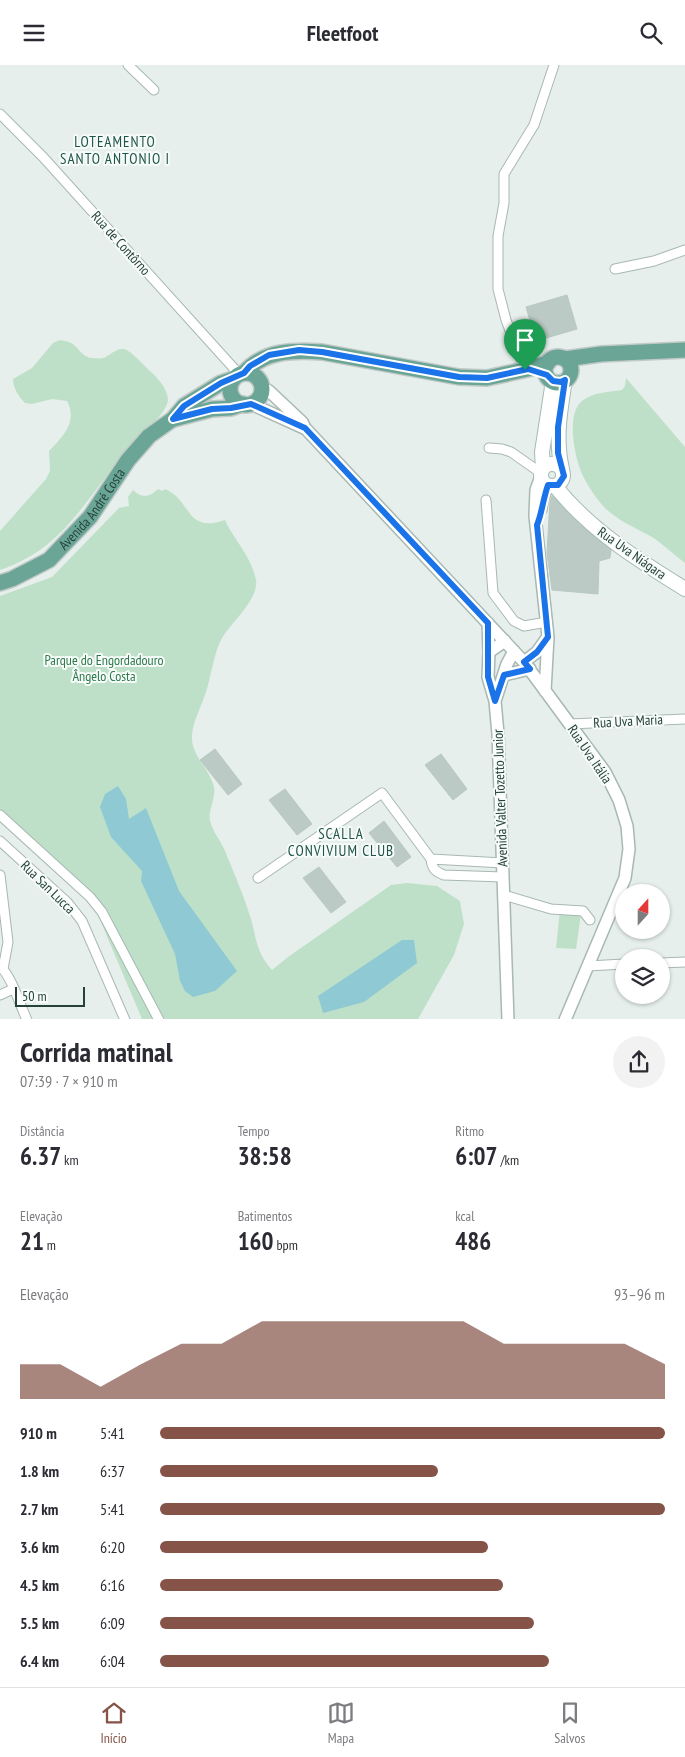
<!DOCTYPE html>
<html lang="pt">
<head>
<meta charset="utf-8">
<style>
	:root { --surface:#fff; --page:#f2f2f3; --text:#2b2b33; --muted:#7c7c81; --line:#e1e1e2; --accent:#855347 }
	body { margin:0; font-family:"PT Sans Narrow",sans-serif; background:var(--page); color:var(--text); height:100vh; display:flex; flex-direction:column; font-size:19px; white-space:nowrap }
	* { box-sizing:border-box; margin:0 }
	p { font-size:16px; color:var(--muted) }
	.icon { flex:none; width:28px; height:28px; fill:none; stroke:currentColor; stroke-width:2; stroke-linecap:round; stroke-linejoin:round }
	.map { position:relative; height:954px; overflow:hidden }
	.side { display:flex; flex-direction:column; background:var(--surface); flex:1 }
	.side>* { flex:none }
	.needle { width:32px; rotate:21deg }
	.fabs { position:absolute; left:615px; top:819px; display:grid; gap:10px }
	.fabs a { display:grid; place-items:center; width:55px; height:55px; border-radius:50%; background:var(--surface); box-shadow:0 1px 4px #0004; font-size:25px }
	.scale { position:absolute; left:15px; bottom:12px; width:70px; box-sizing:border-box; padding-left:5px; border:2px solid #24423a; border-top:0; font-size:14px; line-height:18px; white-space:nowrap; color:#24423a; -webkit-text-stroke:4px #f7fbf9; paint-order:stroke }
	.pin { position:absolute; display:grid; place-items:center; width:42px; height:42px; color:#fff; margin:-51px -21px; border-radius:50% 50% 50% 0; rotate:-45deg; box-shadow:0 0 5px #0007 }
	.pin .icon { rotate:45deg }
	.round { display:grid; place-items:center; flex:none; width:52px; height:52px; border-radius:26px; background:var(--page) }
	.overview { display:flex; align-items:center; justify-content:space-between; height:85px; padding:0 20px }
	h1 { font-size:28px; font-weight:800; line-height:38px }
	.stats { display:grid; grid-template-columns:repeat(3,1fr); gap:8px; height:85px; padding:5px 20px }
	.stats div { display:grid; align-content:center }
	.stats b { font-size:25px; font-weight:800 }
	.stats small { font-size:14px; font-weight:400 }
	.stats p { font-size:14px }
	.chart { height:140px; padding:10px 20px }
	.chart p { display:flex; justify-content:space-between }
	.chart svg { width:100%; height:90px; margin-top:5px; fill:var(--accent); opacity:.7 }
	ul { padding:0 20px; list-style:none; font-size:16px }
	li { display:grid; grid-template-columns:80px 60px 1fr; align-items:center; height:38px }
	li i { height:12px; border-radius:6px; background:var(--accent) }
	header { display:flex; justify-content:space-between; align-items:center; height:65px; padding:0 20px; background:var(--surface); font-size:22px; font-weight:800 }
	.tab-bar { display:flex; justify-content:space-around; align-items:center; height:70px; border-top:1px solid var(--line); background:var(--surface); font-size:14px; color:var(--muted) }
	.tab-bar a { display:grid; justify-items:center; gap:2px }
	.tab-bar .active { color:var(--accent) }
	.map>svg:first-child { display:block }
	.green { fill:#bfe0c8 }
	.water { fill:#8ec9d4 }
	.building { fill:#bbcac4; stroke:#b8c9c2 }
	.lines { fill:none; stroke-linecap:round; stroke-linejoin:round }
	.minor-casing { stroke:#a8b8b2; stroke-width:11 }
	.tertiary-casing { stroke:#a8b8b2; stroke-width:14 }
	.secondary-casing { stroke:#a4bbb3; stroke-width:16 }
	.primary-casing { stroke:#c2cac8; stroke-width:18 }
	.minor { stroke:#fff; stroke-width:9 }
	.tertiary { stroke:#fff; stroke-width:11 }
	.secondary { stroke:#fff; stroke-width:14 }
	.primary { stroke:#6aa596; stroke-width:15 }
	.route-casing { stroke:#fff; stroke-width:10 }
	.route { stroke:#1a73e8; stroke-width:6 }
	.labels { text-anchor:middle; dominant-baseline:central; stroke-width:4; stroke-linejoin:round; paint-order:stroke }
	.street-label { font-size:14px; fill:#24423a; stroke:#f7fbf9 }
	.park-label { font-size:14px; fill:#2d7a4b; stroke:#f7fbf9 }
	.neighbourhood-label { font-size:15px; letter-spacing:1px; fill:#1f5548; stroke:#f7fbf9 }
</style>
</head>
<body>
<header><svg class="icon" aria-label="menu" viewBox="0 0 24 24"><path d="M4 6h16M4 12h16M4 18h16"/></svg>Fleetfoot<svg class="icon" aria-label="search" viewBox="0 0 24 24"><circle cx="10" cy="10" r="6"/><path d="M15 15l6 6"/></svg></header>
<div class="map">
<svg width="685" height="955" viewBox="0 0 685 955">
	<rect width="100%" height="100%" fill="#e6efeb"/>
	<!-- green -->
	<path class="green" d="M60 275C63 276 68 276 71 278 79 282 81 292 92 293 95 293 100 294 103 293 110 291 115 283 124 284 133 287 143 300 150 306 157 312 168 324 168 335 167 351 122 389 111 405 77 449 56 486 0 505V466L46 414 50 406 49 386C63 371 78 357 67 336L52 334 32 339 25 338C19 332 13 323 13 314L32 303 53 278Z
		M626 313 685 382V498C674 490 663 479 652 472 636 463 620 457 606 444 598 436 589 423 584 413 575 396 565 350 582 336 593 327 609 327 622 325L625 321Z
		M158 424 162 426 165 424C192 435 185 469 225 455 234 475 252 492 256 515 259 534 231 558 222 573 214 587 211 612 206 627 202 640 192 658 192 671 191 691 210 704 214 722 216 734 208 744 210 756 213 767 221 776 225 786 234 808 244 831 251 854 257 876 256 886 272 905L288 892 391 820 407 818 437 821 460 836 464 859 454 890 418 954H142L92 836 0 752V531L52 512 119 443 129 441 128 432 133 425C141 433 149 433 158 424Z
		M560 845 581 849 576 884 556 883Z"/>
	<!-- water -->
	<path class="water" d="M118 721 126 734 129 754 146 743 179 826 237 906 215 926 193 932 185 926 180 916 175 889 141 816 142 806 111 772 100 742 105 729Z
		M402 875H414L417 898 364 937 323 948 318 931Z"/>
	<!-- building -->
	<path class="building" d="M567 230 577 264 536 276 526 242Z
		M552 431 578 458 611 485 610 493 599 496 598 529 552 525 547 488 550 436Z
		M215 684 242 719 228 730 200 695Z
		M441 689 467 724 453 735 425 700Z
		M285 724 312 759 297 770 269 735Z
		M384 756 411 792 397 802 369 768Z
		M319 802 346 837 331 848 303 813Z"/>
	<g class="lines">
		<defs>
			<path id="minor" d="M128 0 154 25
				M0 49 43 92 239 309
				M615 204 654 196 685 185
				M525 305 506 255 498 224V171L504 138V109L534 60 554 0
				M489 383 502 384 511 387 541 408
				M486 435 493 528 514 556 524 561 547 557
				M570 659 685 654
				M0 750 90 832 102 847 159 955
				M0 776 67 837 82 856 125 955
				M431 794 503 798
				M0 810 8 877 3 904
				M258 813 382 728 431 794C432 804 436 807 444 810L503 812
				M504 830 551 844 583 846 590 855
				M661 898 685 897
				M0 901C12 912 20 940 27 955
				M588 901 624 899
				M0 930 13 924"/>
			<path id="tertiary" d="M262 322 269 326 302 357 305 363 524 597 591 688 605 707 619 735 627 761 629 784 625 813 565 955
				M251 339 304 363
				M541 411 536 425 535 451 548 572 545 626
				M541 444 542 435 548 420
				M488 558 489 587
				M505 576 489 587 488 612 495 636 498 669 508 955
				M524 597 537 587 547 573
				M504 610 530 604
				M495 636 507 599 514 586"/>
			<path id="secondary" d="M541 410a11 11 0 1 1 22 0a11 11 0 1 1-22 0Z
				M543 404 542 387 553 316
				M562 404C555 374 560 346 565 315
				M555 421C590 465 638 495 685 524"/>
			<g id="primary">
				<circle cx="558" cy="305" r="13"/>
				<path d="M565 294 601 289 685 285"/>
				<path d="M244 308C264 285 294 285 322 287L459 312 487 313 528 304 548 298"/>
				<circle cx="246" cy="324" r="16"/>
				<path d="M174 354 212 344 231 343 243 339"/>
				<path id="s1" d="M0 518 12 514 49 495 90 452 128 395 149 371 173 354 184 341 221 318 233 314"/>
			</g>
		</defs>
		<!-- minor casing -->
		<use href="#minor" class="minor-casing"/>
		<!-- tertiary casing -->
		<use href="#tertiary" class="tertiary-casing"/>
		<!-- secondary casing -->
		<use href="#secondary" class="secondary-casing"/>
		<!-- primary casing -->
		<use href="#primary" class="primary-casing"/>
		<!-- minor -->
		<use href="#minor" class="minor"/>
		<!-- tertiary -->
		<use href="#tertiary" class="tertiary"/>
		<!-- secondary -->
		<use href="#secondary" class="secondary"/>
		<!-- primary -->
		<use href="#primary" class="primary"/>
	</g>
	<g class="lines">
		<defs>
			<path id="route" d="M299 285 322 287 459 312 487 313 528 304 547 310 553 316 561 317 565 315 558 362V388L564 411 558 420H548C543 434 542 448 537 460L548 572 537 587 524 597 530 604 504 610 495 636 488 612V558L305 363 251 339 231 343 212 344 173 354 184 341 221 318 244 308 250 301 269 290Z"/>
		</defs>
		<!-- route casing -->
		<use href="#route" class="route-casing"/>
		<!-- route -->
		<use href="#route" class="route"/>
	</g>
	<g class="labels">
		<!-- street labels -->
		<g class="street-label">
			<text transform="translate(121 178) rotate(48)">Rua de Contôrno</text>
			<text stroke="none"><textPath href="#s1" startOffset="121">Avenida André Costa</textPath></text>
			<text transform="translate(632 488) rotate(35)">Rua Uva Niágara</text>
			<text transform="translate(628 656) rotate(-3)">Rua Uva Maria</text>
			<text transform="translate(590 689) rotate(56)">Rua Uva Itália</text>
			<text transform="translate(500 733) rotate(-92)">Avenida Valter Tozetto Junior</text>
			<text transform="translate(48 822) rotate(44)">Rua San Lucca</text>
		</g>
		<!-- park labels -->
		<g class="park-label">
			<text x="104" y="595">Parque do Engordadouro<tspan x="104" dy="16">Ângelo Costa</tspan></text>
		</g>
		<!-- neighbourhood labels -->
		<g class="neighbourhood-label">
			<text x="115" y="76">LOTEAMENTO<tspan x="115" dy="17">SANTO ANTONIO I</tspan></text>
			<text x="341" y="768">SCALLA<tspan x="341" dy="17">CONVIVIUM CLUB</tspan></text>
		</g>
	</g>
</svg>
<div class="fabs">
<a><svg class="needle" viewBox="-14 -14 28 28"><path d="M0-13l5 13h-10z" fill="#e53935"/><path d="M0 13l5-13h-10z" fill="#7c7c81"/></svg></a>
<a><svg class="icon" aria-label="layers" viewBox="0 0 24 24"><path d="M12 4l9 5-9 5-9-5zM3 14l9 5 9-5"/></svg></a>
</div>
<div class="scale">50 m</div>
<div class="pin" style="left:525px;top:305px;background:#1e9e55"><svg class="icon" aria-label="arrive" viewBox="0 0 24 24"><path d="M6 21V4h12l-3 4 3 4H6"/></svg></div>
</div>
<section class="side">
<div class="overview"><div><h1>Corrida matinal</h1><p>07:39 · 7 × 910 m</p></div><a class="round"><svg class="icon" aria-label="share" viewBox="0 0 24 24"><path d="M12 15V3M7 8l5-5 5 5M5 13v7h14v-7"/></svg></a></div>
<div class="stats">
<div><p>Distância</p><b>6.37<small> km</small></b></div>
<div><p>Tempo</p><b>38:58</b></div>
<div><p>Ritmo</p><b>6:07<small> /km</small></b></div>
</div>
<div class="stats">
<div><p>Elevação</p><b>21<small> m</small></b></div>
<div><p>Batimentos</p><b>160<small> bpm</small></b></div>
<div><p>kcal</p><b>486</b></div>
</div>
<div class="chart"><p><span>Elevação</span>93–96 m</p>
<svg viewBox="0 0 160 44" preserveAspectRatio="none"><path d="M0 44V27L10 27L20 38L30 27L40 17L50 17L60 6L70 6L80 6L90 6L100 6L110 6L120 17L130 17L140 17L150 17L160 27V44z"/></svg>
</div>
<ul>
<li><b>910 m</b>5:41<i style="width:100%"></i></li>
<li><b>1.8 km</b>6:37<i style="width:55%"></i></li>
<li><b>2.7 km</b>5:41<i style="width:100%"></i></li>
<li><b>3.6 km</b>6:20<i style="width:65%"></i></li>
<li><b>4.5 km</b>6:16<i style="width:68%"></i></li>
<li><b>5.5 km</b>6:09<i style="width:74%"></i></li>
<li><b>6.4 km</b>6:04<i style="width:77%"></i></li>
</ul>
</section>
<nav class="tab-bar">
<a class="active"><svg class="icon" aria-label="home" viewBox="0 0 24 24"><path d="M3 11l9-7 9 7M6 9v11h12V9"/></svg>Início</a>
<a><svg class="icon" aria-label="map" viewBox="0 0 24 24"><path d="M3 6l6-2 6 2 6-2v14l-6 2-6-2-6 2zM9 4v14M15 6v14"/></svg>Mapa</a>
<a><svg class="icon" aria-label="saved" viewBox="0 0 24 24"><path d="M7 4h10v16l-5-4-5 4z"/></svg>Salvos</a>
</nav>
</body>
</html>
